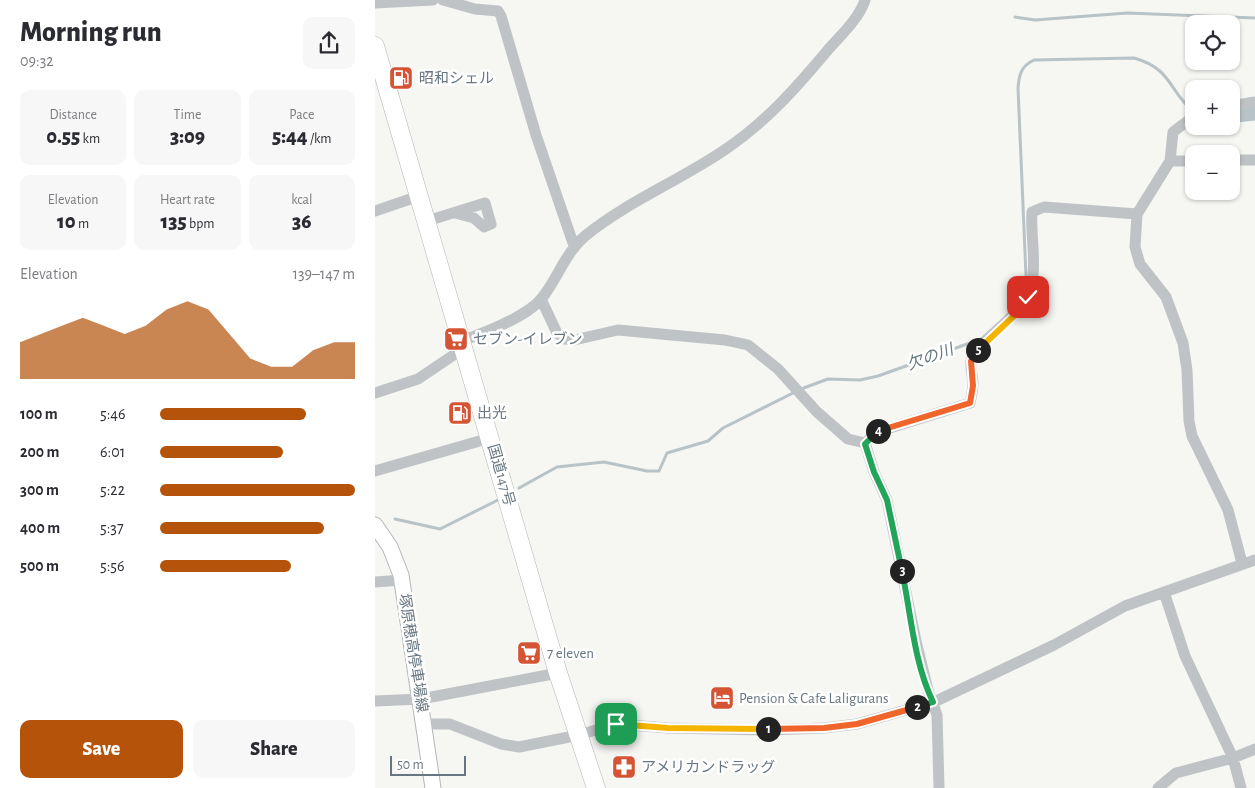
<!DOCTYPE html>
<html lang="en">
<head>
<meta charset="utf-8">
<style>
	:root { --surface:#fff; --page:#f7f7f7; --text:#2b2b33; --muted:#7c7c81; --accent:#b45309 }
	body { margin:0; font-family:"Alegreya Sans","Noto Sans JP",sans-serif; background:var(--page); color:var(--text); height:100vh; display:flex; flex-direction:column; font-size:19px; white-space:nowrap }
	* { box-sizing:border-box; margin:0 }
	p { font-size:16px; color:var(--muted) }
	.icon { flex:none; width:28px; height:28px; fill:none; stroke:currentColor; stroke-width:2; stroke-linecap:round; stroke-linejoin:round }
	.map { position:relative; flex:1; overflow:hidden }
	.drawer { display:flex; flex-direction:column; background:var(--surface); width:375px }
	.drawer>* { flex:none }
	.buttons { position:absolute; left:810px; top:15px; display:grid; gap:10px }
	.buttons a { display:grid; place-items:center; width:55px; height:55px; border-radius:10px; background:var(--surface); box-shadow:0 1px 4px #0004; font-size:25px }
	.scale { position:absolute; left:15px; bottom:12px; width:76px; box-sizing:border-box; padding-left:5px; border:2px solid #677681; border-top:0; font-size:14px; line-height:18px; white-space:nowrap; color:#677681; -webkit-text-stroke:4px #fff; paint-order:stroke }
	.pin { position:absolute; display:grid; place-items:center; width:42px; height:42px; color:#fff; margin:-21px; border-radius:10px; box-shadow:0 2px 8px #0006 }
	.km { position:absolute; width:25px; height:25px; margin:-12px; border-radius:50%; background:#222; color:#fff; font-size:14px; line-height:25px; text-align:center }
	.round { display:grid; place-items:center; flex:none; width:52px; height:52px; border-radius:10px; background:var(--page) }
	.summary { display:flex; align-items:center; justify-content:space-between; height:85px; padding:0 20px }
	h1 { font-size:28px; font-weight:800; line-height:38px }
	.stats { display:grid; grid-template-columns:repeat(3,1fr); gap:8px; height:85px; padding:5px 20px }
	.stats div { display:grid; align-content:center; border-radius:10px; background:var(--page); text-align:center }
	.stats b { font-size:21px; font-weight:800 }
	.stats small { font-size:14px; font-weight:400 }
	.stats p { font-size:14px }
	.chart { height:140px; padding:10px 20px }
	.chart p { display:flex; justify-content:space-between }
	.chart svg { width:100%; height:90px; margin-top:5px; fill:var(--accent); opacity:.7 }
	.action { display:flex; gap:10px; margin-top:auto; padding:10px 20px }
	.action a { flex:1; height:58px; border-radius:10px; background:var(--accent); color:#fff; font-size:20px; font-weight:800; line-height:58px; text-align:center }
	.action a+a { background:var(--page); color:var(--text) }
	ul { padding:0 20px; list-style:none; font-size:16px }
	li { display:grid; grid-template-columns:80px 60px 1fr; align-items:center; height:38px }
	li i { height:12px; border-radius:6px; background:var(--accent) }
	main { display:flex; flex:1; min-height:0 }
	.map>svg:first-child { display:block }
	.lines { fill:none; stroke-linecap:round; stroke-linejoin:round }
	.stream { stroke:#b8c3c7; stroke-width:3 }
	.river { stroke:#b8c3c7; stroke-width:19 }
	.major-casing { stroke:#b3b7ba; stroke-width:17 }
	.highway-casing { stroke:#b2b6b8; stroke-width:19 }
	.minor { stroke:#bfc3c6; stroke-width:11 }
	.major { stroke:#fff; stroke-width:15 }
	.highway { stroke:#fff; stroke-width:18 }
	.split-1-casing { stroke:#fff; stroke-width:10 }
	.split-2-casing { stroke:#fff; stroke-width:10 }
	.split-3-casing { stroke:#fff; stroke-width:10 }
	.split-4-casing { stroke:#fff; stroke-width:10 }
	.split-5-casing { stroke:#fff; stroke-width:10 }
	.split-6-casing { stroke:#fff; stroke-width:10 }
	.split-1 { stroke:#f5b400; stroke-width:6 }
	.split-2 { stroke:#f0652b; stroke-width:6 }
	.split-3 { stroke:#22a559; stroke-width:6 }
	.split-4 { stroke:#22a559; stroke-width:6 }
	.split-5 { stroke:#f0652b; stroke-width:6 }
	.split-6 { stroke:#f5b400; stroke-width:6 }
	.labels { text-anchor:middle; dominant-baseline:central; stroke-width:5; stroke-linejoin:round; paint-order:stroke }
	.poi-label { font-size:15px; fill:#677681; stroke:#fff; text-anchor:start }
	.street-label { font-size:15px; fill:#677681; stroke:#fff }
	.water-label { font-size:16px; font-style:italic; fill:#63777e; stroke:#fff }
</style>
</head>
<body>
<main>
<section class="drawer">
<div class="summary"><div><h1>Morning run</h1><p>09:32</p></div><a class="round"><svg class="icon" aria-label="share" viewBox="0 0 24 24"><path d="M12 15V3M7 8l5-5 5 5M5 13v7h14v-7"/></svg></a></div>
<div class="stats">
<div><p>Distance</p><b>0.55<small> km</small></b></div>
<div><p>Time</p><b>3:09</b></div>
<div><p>Pace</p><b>5:44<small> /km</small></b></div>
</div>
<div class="stats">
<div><p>Elevation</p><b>10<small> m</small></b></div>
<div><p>Heart rate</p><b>135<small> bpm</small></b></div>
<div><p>kcal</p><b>36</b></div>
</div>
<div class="chart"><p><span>Elevation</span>139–147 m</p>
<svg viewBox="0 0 160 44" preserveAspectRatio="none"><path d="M0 44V26L10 22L20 18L30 14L40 18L50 22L60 18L70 10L80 6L90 10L100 22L110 34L120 38L130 38L140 30L150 26L160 26V44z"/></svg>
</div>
<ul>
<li><b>100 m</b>5:46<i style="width:75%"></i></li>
<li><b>200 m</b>6:01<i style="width:63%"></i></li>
<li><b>300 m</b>5:22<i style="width:100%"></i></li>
<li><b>400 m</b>5:37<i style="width:84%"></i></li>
<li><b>500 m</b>5:56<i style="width:67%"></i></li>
</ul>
<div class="action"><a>Save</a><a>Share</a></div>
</section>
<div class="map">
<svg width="880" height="788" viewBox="0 0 880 788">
	<rect width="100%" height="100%" fill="#f6f6f3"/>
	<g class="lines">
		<!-- stream -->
		<path class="stream" d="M640 17 660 20 752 13 880 18
			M856 114 861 113
			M642 304 650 286 651 276 643 88C644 75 646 66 659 60L759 58C798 69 793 91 819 112
			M426 389 453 379 485 380 503 376 606 339
			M144 488 182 467 229 462 272 471H284L292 453 333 441 348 428 420 392
			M20 519 65 529 125 499"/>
		<!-- river -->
		<path class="river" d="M861 113 880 111"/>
		<defs>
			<path id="major" d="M0 525 15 547 26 575 58 788"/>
			<path id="highway" d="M0 46 183 673 221 788"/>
		</defs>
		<!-- major casing -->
		<use href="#major" class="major-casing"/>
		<!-- highway casing -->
		<use href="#highway" class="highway-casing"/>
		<!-- minor -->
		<path class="minor" d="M68 0 100 9 123 11 126 16 161 135 199 246
			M0 3 58 0
			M856 106 880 102
			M819 116 798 132 795 161 762 214 760 247 765 264 791 297 808 343 812 370 814 421 817 436 853 510 867 563
			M856 160H880
			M795 161H819
			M0 211 44 196
			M52 221 110 203 116 224 109 227 99 218 80 213
			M166 299 182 333 190 339 199 340 243 330 350 340 373 345 403 369 442 412 473 439 490 443
			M87 341C109 333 152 317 167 298 183 278 190 253 210 236 253 201 306 180 351 149 391 122 421 88 452 51 464 37 484 19 490 0
			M0 393 43 379 89 348
			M490 443 502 432 595 403C596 397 598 390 598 384 598 377 595 368 596 361 601 341 643 319 653 295 664 270 655 238 657 212L669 207 762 214
			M490 443 499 472 512 500 541 641 553 690 562 715 564 788
			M0 471 115 438
			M0 582 27 580
			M789 592 810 656 858 758 866 788
			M0 701 46 699 183 673
			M49 724H75L126 744 144 747 204 735 241 724 293 728 394 730 449 728 482 724 559 702 679 645 750 606 880 560
			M783 788 801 773 858 758 880 749"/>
		<!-- major -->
		<use href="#major" class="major"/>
		<!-- highway -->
		<use href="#highway" class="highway"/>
	</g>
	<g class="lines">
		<defs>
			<path id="split-1" d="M241 724 293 728 393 729"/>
			<path id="split-2" d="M393 729 449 728 482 724 542 707"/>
			<path id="split-3" d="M527 571C536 614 539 663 558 702L542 707"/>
			<path id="split-4" d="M503 431 490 444 499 472 512 500 527 571"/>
			<path id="split-5" d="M503 431 595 403 598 386 596 361 603 350"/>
			<path id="split-6" d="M603 350 643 312 653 297"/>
		</defs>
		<!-- split-1 casing -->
		<use href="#split-1" class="split-1-casing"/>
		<!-- split-2 casing -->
		<use href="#split-2" class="split-2-casing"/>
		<!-- split-3 casing -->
		<use href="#split-3" class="split-3-casing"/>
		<!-- split-4 casing -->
		<use href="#split-4" class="split-4-casing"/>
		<!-- split-5 casing -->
		<use href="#split-5" class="split-5-casing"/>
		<!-- split-6 casing -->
		<use href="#split-6" class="split-6-casing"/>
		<!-- split-1 -->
		<use href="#split-1" class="split-1"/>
		<!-- split-2 -->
		<use href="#split-2" class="split-2"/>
		<!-- split-3 -->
		<use href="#split-3" class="split-3"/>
		<!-- split-4 -->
		<use href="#split-4" class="split-4"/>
		<!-- split-5 -->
		<use href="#split-5" class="split-5"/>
		<!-- split-6 -->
		<use href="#split-6" class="split-6"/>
	</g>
	<!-- icons -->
	<defs>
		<symbol id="fuel-square" viewBox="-11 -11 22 22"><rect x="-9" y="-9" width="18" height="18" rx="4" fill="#d45434" stroke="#fff"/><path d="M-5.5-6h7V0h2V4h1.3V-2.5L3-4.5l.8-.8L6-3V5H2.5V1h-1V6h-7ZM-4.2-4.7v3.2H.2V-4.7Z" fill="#fff"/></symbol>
		<symbol id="supermarket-square" viewBox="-11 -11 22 22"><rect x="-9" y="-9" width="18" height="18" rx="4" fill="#d45434" stroke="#fff"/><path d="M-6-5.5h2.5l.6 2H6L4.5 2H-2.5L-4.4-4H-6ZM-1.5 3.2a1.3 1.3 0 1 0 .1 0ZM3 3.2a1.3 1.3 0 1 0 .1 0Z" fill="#fff"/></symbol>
		<symbol id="hotel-square" viewBox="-11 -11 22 22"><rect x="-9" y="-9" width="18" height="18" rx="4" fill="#d45434" stroke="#fff"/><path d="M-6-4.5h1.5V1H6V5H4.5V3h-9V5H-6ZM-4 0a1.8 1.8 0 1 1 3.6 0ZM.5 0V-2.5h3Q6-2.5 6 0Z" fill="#fff"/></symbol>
		<symbol id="pharmacy-square" viewBox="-11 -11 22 22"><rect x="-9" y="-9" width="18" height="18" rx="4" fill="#d45434" stroke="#fff"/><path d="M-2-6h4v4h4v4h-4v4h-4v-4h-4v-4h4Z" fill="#fff"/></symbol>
	</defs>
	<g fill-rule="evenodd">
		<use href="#fuel-square" x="12" y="64" width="28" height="28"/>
		<use href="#supermarket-square" x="67" y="325" width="28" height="28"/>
		<use href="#fuel-square" x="71" y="399" width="28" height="28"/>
		<use href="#supermarket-square" x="140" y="639" width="28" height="28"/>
		<use href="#hotel-square" x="333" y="684" width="28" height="28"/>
		<use href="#pharmacy-square" x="235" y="753" width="28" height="28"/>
	</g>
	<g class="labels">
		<!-- poi labels -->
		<g class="poi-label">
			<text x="44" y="78">昭和シェル</text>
			<text x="98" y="339">セブン-イレブン</text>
			<text x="102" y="413">出光</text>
			<text x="172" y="653">7 eleven</text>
			<text x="364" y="698">Pension &amp; Cafe Laligurans</text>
			<text x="266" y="767">アメリカンドラッグ</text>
		</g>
		<!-- street labels -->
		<g class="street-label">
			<text transform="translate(126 475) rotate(74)">国道147号</text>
			<text transform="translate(38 653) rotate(81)">塚原穂高停車場線</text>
		</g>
		<!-- water labels -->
		<g class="water-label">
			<text transform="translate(555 357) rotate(-20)">欠の川</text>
		</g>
	</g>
</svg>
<div class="buttons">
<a><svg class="icon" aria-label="locate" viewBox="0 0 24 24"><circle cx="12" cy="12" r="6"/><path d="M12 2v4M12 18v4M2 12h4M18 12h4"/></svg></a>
<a>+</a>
<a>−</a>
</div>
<div class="scale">50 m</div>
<div class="pin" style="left:241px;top:724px;background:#1e9e55"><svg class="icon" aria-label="arrive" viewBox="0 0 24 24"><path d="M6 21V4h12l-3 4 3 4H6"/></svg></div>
<div class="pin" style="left:653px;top:297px;background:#d93025"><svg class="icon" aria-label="check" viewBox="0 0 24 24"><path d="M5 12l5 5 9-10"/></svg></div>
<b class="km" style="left:393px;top:729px">1</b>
<b class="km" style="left:542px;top:707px">2</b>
<b class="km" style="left:527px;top:571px">3</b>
<b class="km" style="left:503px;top:431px">4</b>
<b class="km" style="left:603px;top:350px">5</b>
</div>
</main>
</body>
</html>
